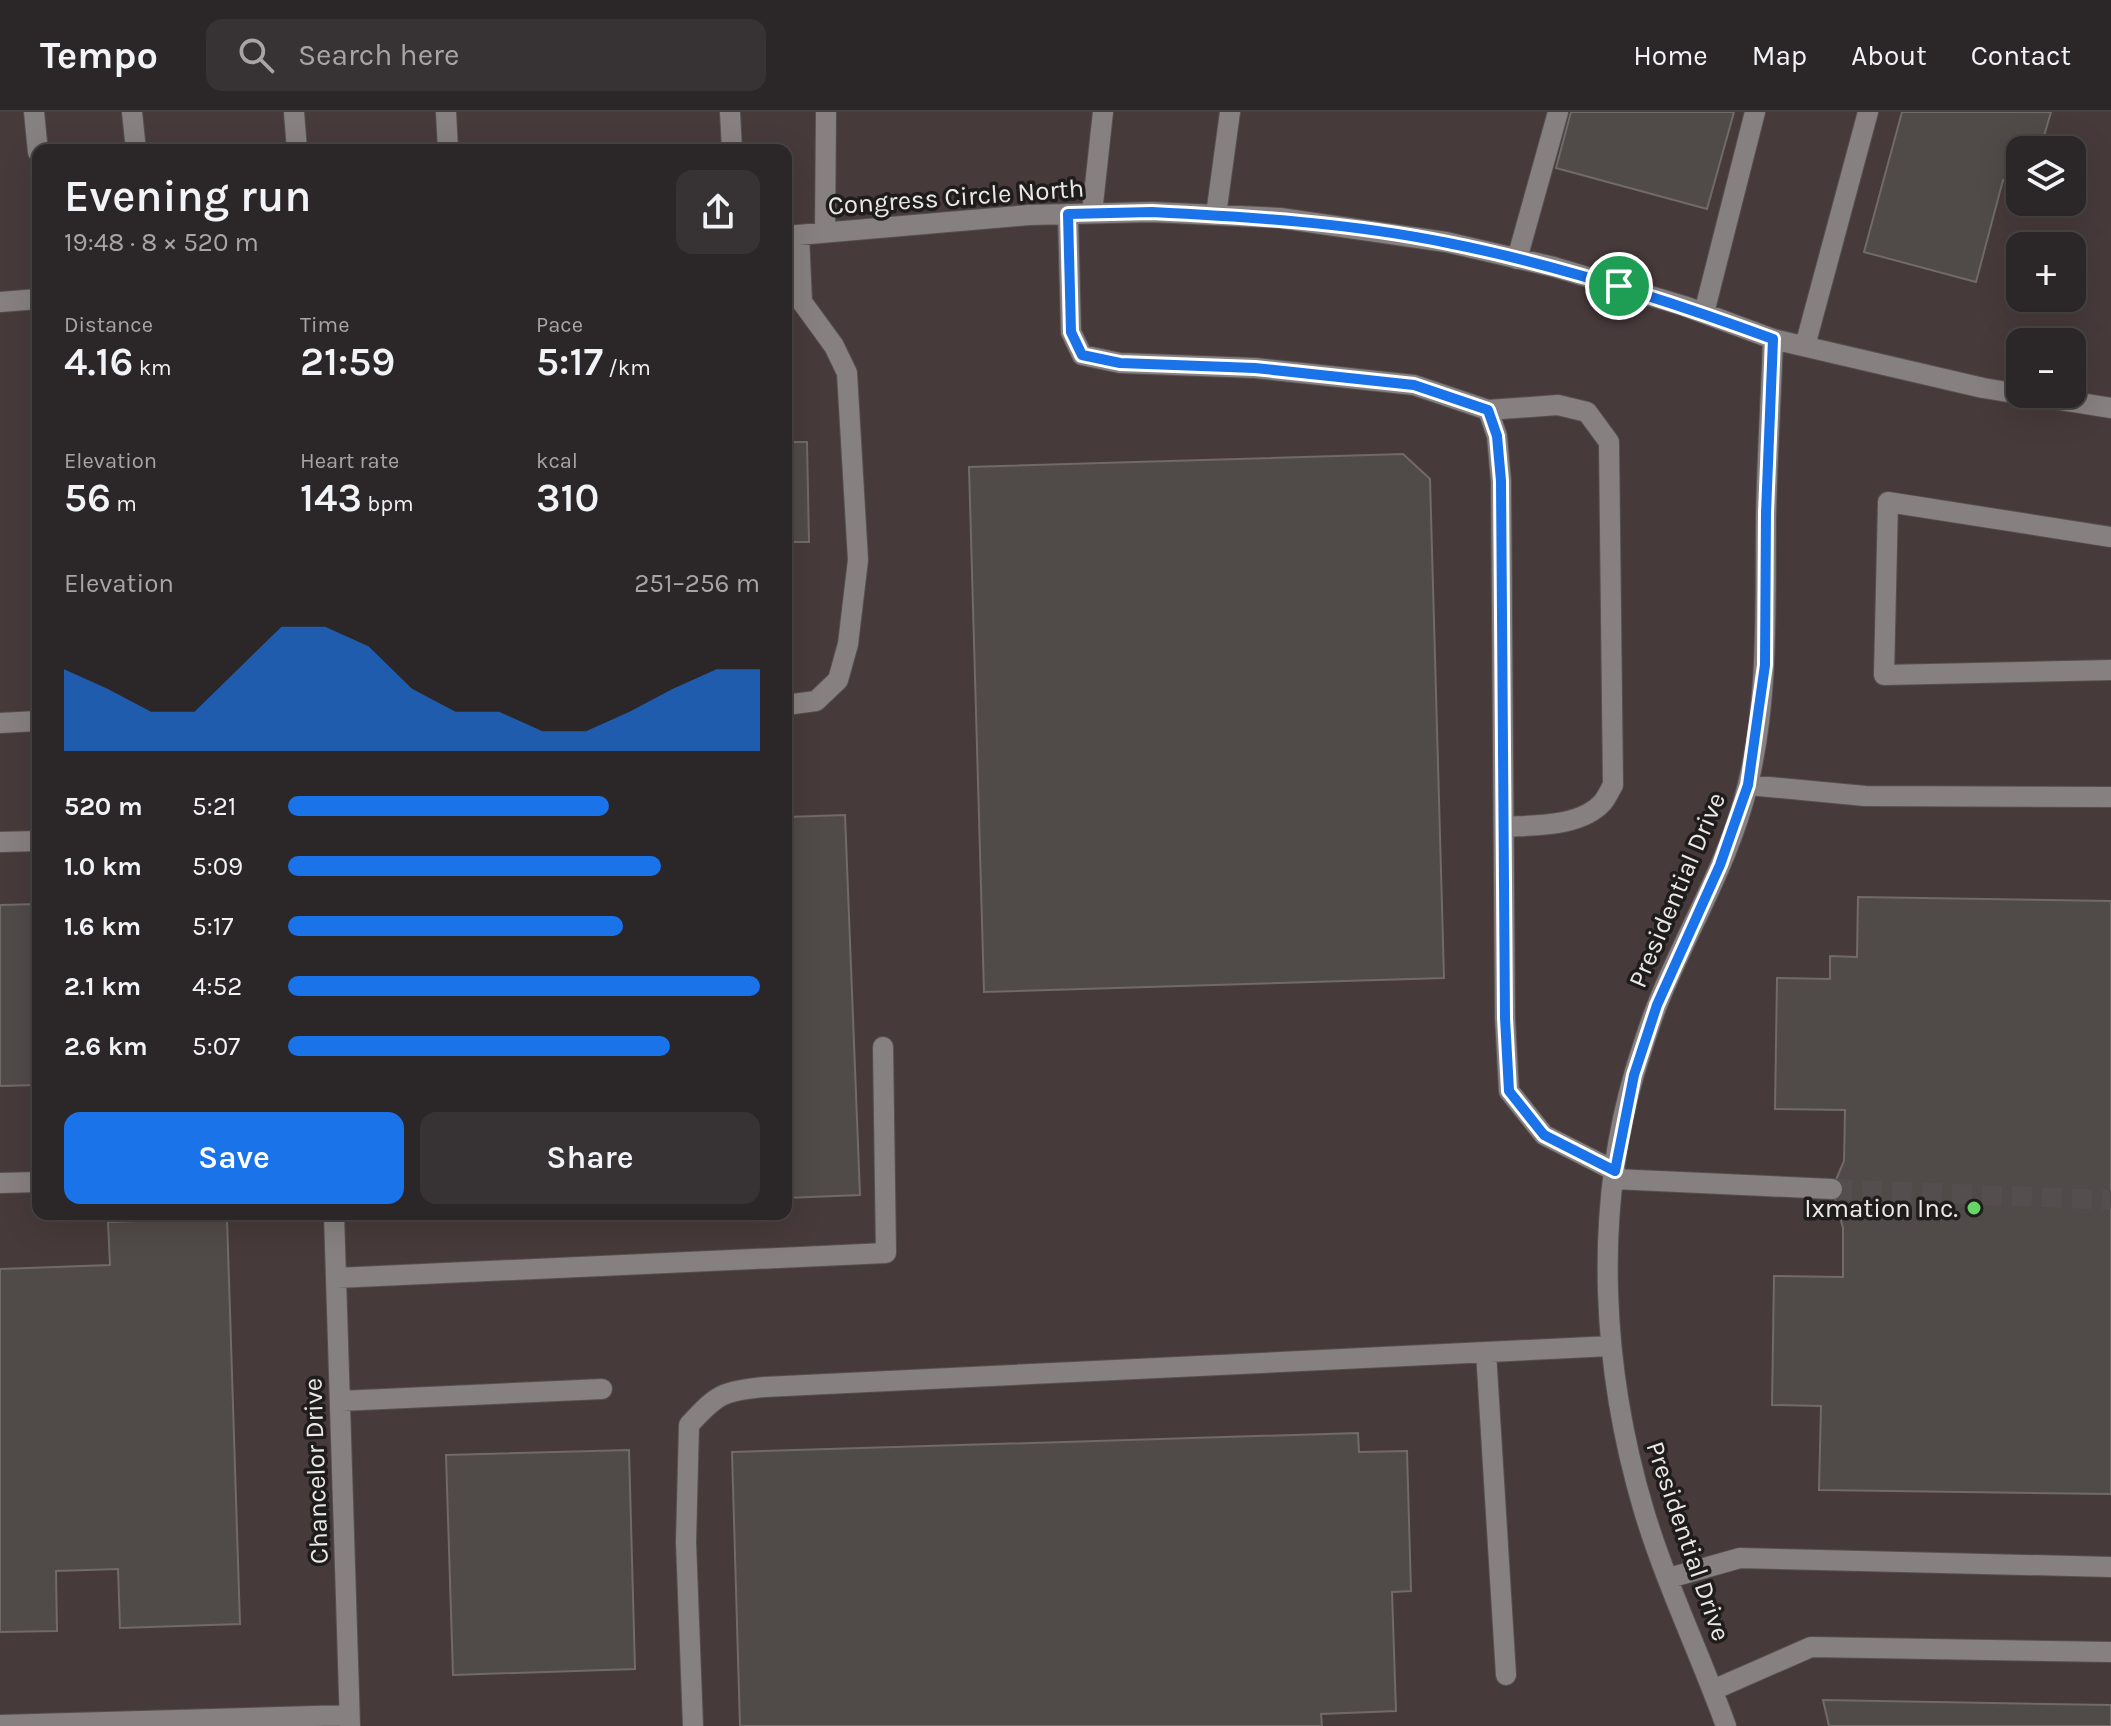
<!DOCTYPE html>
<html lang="en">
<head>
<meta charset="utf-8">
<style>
	:root { --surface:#2b2627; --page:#373233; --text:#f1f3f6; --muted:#a6a5a7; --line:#474344; --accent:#1a73e8 }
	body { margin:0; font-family:Karla,sans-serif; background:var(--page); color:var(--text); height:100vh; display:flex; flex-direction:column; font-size:30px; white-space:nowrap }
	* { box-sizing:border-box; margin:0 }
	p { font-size:26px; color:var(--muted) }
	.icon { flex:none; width:44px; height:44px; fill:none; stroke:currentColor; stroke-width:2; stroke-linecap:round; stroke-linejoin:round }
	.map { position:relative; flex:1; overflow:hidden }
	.panel { position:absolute; left:32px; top:32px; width:760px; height:1076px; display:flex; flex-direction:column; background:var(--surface); border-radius:16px; box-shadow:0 8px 32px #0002,0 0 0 2px var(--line) }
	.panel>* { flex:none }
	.controls { position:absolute; left:2006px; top:24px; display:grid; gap:16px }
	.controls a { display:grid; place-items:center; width:80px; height:80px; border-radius:16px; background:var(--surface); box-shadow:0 8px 32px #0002,0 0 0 2px var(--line); font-size:40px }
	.pin { position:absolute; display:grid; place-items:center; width:68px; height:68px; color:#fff; margin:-34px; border:4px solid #fff; border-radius:50%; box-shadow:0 2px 8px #0007 }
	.round { display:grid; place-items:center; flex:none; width:84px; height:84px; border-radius:16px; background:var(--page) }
	.head { display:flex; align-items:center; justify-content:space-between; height:136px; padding:0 32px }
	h1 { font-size:44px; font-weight:600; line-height:60px }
	.figures { display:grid; grid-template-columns:repeat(3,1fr); gap:12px; height:136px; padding:8px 32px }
	.figures div { display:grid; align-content:center }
	.figures b { font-size:40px; font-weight:600 }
	.figures small { font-size:22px; font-weight:400 }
	.figures p { font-size:22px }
	.chart { height:224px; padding:16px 32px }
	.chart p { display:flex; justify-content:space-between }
	.chart svg { width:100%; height:144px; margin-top:8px; fill:var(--accent); opacity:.7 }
	.action { display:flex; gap:16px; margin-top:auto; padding:16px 32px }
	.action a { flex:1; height:92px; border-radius:16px; background:var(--accent); color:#fff; font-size:32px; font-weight:600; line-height:92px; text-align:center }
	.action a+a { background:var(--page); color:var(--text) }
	ul { padding:0 32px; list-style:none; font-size:26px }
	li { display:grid; grid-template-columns:128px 96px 1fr; align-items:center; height:60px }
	li i { height:20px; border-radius:10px; background:var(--accent) }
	header { display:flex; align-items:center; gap:48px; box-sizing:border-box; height:112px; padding:0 40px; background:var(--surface); border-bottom:2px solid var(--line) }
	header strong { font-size:38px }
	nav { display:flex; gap:44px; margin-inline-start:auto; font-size:28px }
	.search { width:560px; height:72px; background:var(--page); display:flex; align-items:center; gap:20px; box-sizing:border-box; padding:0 28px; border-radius:16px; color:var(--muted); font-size:30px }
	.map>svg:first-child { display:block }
	.built { fill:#473a3b; fill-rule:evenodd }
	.building { fill:#504a48; stroke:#706a68; stroke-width:2 }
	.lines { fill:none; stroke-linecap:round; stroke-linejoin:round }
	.minor-tunnel { stroke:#544e4f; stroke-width:20; stroke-dasharray:20 10; stroke-linecap:butt }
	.minor-casing { stroke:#565050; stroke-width:22 }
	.minor { stroke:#878081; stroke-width:20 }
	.route-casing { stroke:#fff; stroke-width:16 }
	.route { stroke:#1a73e8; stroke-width:10 }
	.poi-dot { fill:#67d466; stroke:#1f1c1c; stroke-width:3 }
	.labels { text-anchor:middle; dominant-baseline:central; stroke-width:7; stroke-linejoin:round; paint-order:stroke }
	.street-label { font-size:26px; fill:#ece8e8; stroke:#1f1c1c }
	.poi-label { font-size:26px; fill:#ece8e8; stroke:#1f1c1c; text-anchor:end }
</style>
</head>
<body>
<header>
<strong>Tempo</strong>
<div class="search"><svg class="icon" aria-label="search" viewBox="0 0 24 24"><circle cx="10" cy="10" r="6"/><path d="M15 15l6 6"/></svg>Search here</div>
<nav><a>Home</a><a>Map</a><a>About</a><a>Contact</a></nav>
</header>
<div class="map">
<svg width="2111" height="1614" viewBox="0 0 2111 1614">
	<rect width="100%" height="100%" fill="#393334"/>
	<!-- built -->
	<path class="built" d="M0 0H2111V1614H0ZM38 38H786V1102H38ZM2020 38H2072V90H2020ZM2020 134H2072V186H2020ZM2020 230H2072V282H2020Z"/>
	<!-- building -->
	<path class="building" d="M1571 0H1734L1707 97 1556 56Z
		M1902 0H2051L2040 38H2020V73L2003 68 1976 170 1864 140Z
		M786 330H807L809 430H786Z
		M1403 342 1430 367 1444 866 984 880 969 355Z
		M845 703 860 1083 786 1086V705Z
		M1858 785 2111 789V1382L1819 1378 1821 1294 1772 1293 1774 1164 1843 1165V1116L1832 1077 1844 1049 1845 998 1775 997 1777 866 1830 867V844L1857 845Z
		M38 792V973L0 974V793Z
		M227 1106 240 1512 120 1516 118 1457 56 1459 57 1519 0 1520V1157L110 1153 108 1110Z
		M1358 1321 1359 1340 1407 1339 1411 1479 1392 1480 1396 1599 1321 1602 1322 1614H740L732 1340Z
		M629 1338 635 1557 453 1563 446 1343Z
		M1823 1588 2111 1593V1614H1829Z"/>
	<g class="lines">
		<!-- minor-tunnel -->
		<path class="minor-tunnel" d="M1832 1077 2111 1088"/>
		<defs>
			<path id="minor" d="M34 0 38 40
				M132 0 136 38
				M294 0 297 38
				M446 0 448 38
				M730 0 732 38
				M1092 101 1103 0
				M1068 102 1071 220 1082 243 1120 251 1255 256 1414 273 1488 298 1497 324 1501 369 1505 906 1509 979 1544 1023 1615 1059
				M1216 103 1230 0
				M825 120 826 0
				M786 124 1029 103 1152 100 1280 106 1446 130 1554 155 1684 194 1773 227 1983 276 2020 282
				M1517 147 1558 0
				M0 190 38 187
				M1704 201 1755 0
				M1805 234 1868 0
				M2023 282 2111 296
				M1488 298 1558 293 1587 300 1609 330 1613 673C1610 678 1607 685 1603 690 1581 715 1535 713 1504 715
				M2111 425 1888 390 1884 563 2111 558
				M786 593 816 589 838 568 848 532 858 448 847 261 834 234 802 190 799 123
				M0 611 38 609
				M1748 673 1865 684 2111 685
				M0 730 38 729
				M1614 1067 1832 1077
				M0 1071 38 1070
				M334 1102 350 1614
				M336 1166 886 1141 883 935
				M1486 1240 1506 1563
				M340 1289 602 1277
				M1669 1466 1740 1446 2111 1455
				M1713 1578 1811 1535 2111 1540
				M0 1613 349 1603
				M693 1614 686 1430 689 1313C718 1281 722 1280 764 1275L1611 1234
				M1726 1614C1700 1542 1666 1472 1644 1399 1602 1258 1593 1102 1635 959 1642 937 1649 913 1658 891 1687 818 1730 749 1748 672 1769 585 1765 495 1766 407 1767 347 1771 287 1773 227"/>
		</defs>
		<!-- minor casing -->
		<use href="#minor" class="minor-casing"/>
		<!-- minor -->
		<use href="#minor" class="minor"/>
	</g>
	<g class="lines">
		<defs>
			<path id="route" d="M1152 100C1251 105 1350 111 1448 131 1559 153 1667 188 1773 227L1766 401 1765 553 1748 673 1720 753 1657 893 1634 963 1615 1059 1544 1023 1509 979 1505 906 1501 369 1497 324 1488 298 1414 273 1255 256 1120 251 1082 243 1071 220 1068 102Z"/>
		</defs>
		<!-- route casing -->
		<use href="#route" class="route-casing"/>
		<!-- route -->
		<use href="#route" class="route"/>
	</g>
	<!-- markers -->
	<circle class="poi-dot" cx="1974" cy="1096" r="8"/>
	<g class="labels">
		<!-- street labels -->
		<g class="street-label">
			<text transform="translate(956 85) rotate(-4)">Congress Circle North</text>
			<text transform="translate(1677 778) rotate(-67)">Presidential Drive</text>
			<text transform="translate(316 1359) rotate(-92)">Chancelor Drive</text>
			<text transform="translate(1688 1429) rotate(71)">Presidential Drive</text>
		</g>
		<!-- poi labels -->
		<g class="poi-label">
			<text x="1958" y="1096">Ixmation Inc.</text>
		</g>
	</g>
</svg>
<div class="controls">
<a><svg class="icon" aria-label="layers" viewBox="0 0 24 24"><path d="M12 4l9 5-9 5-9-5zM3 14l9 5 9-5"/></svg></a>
<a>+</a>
<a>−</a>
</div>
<div class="pin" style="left:1619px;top:174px;background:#1e9e55"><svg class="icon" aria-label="arrive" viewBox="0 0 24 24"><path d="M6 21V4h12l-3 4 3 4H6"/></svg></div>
<section class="panel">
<div class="head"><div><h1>Evening run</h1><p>19:48 · 8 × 520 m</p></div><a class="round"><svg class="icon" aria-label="share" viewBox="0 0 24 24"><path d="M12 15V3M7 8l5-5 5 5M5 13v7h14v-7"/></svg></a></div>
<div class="figures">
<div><p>Distance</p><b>4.16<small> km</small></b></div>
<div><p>Time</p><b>21:59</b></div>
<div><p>Pace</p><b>5:17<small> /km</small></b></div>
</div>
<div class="figures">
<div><p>Elevation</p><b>56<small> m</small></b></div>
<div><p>Heart rate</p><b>143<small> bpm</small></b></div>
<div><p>kcal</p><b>310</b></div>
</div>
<div class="chart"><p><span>Elevation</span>251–256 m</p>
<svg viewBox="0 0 160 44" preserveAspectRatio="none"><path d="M0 44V19L10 25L20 32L30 32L40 19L50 6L60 6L70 12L80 25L90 32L100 32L110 38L120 38L130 32L140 25L150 19L160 19V44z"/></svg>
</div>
<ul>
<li><b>520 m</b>5:21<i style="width:68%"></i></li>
<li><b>1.0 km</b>5:09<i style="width:79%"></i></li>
<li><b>1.6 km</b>5:17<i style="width:71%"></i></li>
<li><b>2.1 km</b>4:52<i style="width:100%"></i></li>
<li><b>2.6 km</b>5:07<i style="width:81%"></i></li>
</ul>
<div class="action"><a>Save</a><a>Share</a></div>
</section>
</div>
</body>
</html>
